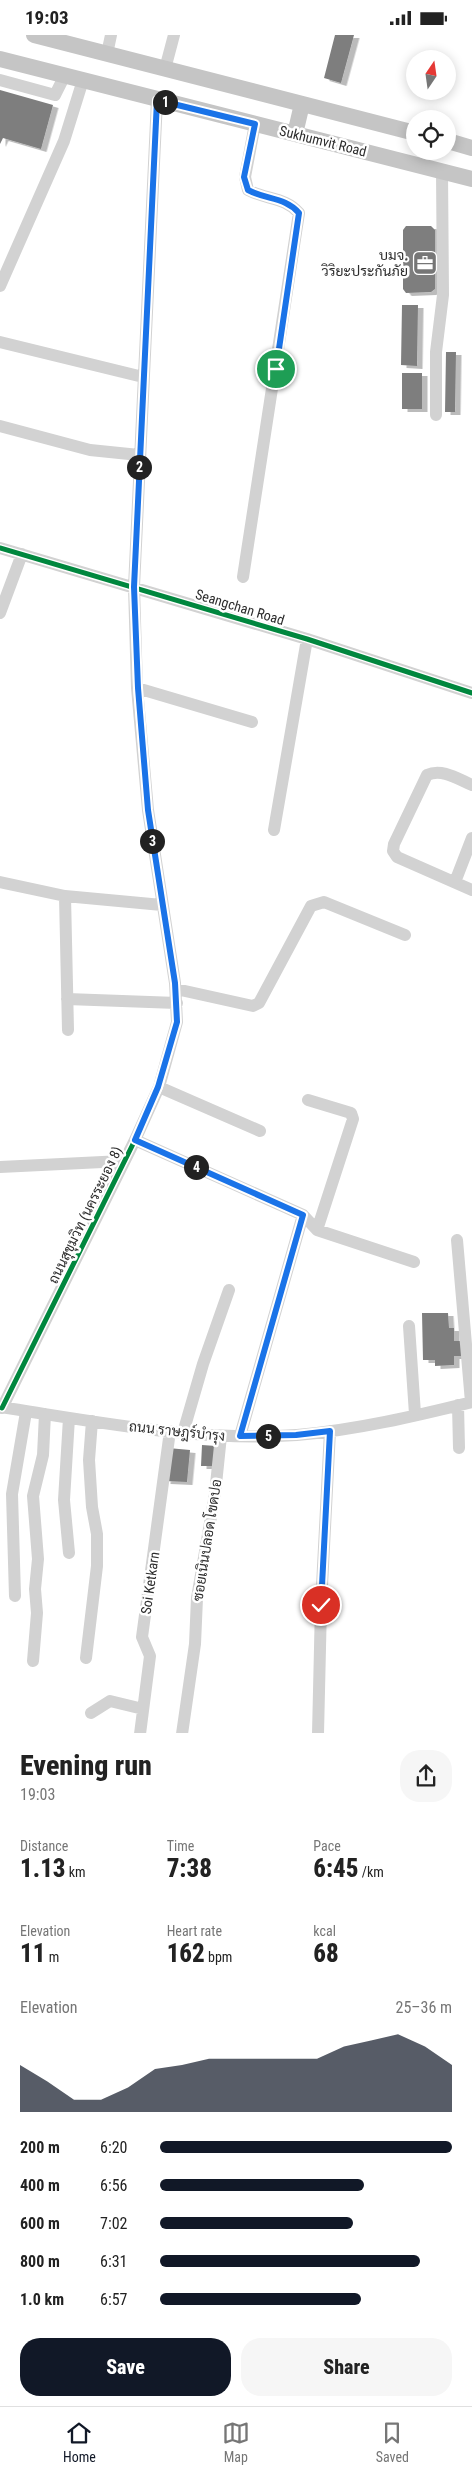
<!DOCTYPE html>
<html lang="en">
<head>
<meta charset="utf-8">
<style>
	:root { --surface:#fff; --page:#f6f6f6; --text:#222; --muted:#767676; --line:#e0e0e0; --accent:#111827 }
	body { margin:0; font-family:"Roboto Condensed",Sarabun,sans-serif; background:var(--page); color:var(--text); height:100vh; display:flex; flex-direction:column; font-size:19px; white-space:nowrap }
	* { box-sizing:border-box; margin:0 }
	p { font-size:16px; color:var(--muted) }
	.icon { flex:none; width:28px; height:28px; fill:none; stroke:currentColor; stroke-width:2; stroke-linecap:round; stroke-linejoin:round }
	.map { position:relative; height:1698px; overflow:hidden }
	.sheet { display:flex; flex-direction:column; background:var(--surface); flex:1 }
	.sheet>* { flex:none }
	.needle { width:32px; rotate:13deg }
	.buttons { position:absolute; left:406px; top:15px; display:grid; gap:10px }
	.buttons a { display:grid; place-items:center; width:50px; height:50px; border-radius:50%; background:var(--surface); box-shadow:0 2px 12px #0003; font-size:25px }
	.pin { position:absolute; display:grid; place-items:center; width:42px; height:42px; color:#fff; margin:-21px; border:2px solid #fff; border-radius:50%; box-shadow:0 1px 5px #0007 }
	.km { position:absolute; width:25px; height:25px; margin:-12px; border-radius:50%; background:#222; color:#fff; font-size:14px; line-height:25px; text-align:center }
	.round { display:grid; place-items:center; flex:none; width:52px; height:52px; border-radius:20px; background:var(--page) }
	.head { display:flex; align-items:center; justify-content:space-between; height:85px; padding:0 20px }
	h1 { font-size:28px; font-weight:800; line-height:38px }
	.metrics { display:grid; grid-template-columns:repeat(3,1fr); gap:8px; height:85px; padding:5px 20px }
	.metrics div { display:grid; align-content:center }
	.metrics b { font-size:25px; font-weight:800 }
	.metrics small { font-size:14px; font-weight:400 }
	.metrics p { font-size:14px }
	.chart { height:140px; padding:10px 20px }
	.chart p { display:flex; justify-content:space-between }
	.chart svg { width:100%; height:90px; margin-top:5px; fill:var(--accent); opacity:.7 }
	.button { display:flex; gap:10px; margin-top:auto; padding:10px 20px }
	.button a { flex:1; height:58px; border-radius:20px; background:var(--accent); color:#fff; font-size:20px; font-weight:800; line-height:58px; text-align:center }
	.button a+a { background:var(--page); color:var(--text) }
	ul { padding:0 20px; list-style:none; font-size:16px }
	li { display:grid; grid-template-columns:80px 60px 1fr; align-items:center; height:38px }
	li i { height:12px; border-radius:6px; background:var(--accent) }
	.status { display:flex; justify-content:space-between; align-items:center; height:35px; padding:0 25px; background:var(--surface); direction:ltr }
	.status svg { height:14px; fill:currentColor }
	.tabs { display:flex; justify-content:space-around; align-items:center; height:70px; border-top:1px solid var(--line); background:var(--surface); font-size:14px; color:var(--muted) }
	.tabs a { display:grid; justify-items:center; gap:2px }
	.tabs .current { color:var(--accent) }
	.map>svg:first-child { display:block }
	.building { fill:#7e7e7e; filter:url(#shadow) }
	.lines { fill:none; stroke-linecap:round; stroke-linejoin:round }
	.minor { stroke:#d2d2d2; stroke-width:12 }
	.major { stroke:#c5c5c5; stroke-width:16 }
	.cycleway-casing { stroke:#fff; stroke-width:8 }
	.cycleway { stroke:#00873e; stroke-width:5 }
	.route-casing { stroke:#fff; stroke-width:10 }
	.route { stroke:#1a73e8; stroke-width:6 }
	.labels { text-anchor:middle; dominant-baseline:central; stroke-width:5; stroke-linejoin:round; paint-order:stroke }
	.street-label { font-size:14px; fill:#2d2d2d; stroke:#fff }
	.poi-label { font-size:14px; fill:#2d2d2d; stroke:#fff; text-anchor:end }
</style>
</head>
<body>
<div class="status"><b>19:03</b><svg viewBox="0 0 49 12"><path d="M0 12V9h3v3zM5 12V6h3v6zM10 12V3h3v9zM15 12V0h3v12zM26 1h20v11H26zM47 4h2v5h-2z"/></svg></div>
<div class="map">
<svg width="472" height="1699" viewBox="0 0 472 1699">
	<defs>
		<filter id="shadow"><feDropShadow dx="5.5" dy="3" stdDeviation="0" flood-color="#0004"/></filter>
	</defs>
	<rect width="100%" height="100%" fill="#fff"/>
	<!-- building -->
	<path class="building" d="M335 0H354L341 48 324 43Z
		M0 55 53 70 41 114 3 103 0 109Z
		M406 191H431L435 195V254L431 257 406 258 403 254V195Z
		M402 270H418L417 331 401 330Z
		M446 317H456L455 377H445Z
		M402 338H422V374H402Z
		M422 1278H448L449 1293H454V1306H462V1321H454V1330L435 1331V1325H423Z
		M202 1410 216 1411 215 1431H201Z
		M168 1413 190 1415 187 1447 165 1446Z"/>
	<g class="lines">
		<!-- minor -->
		<path class="minor" d="M107 19 111 0
			M165 34 174 0
			M0 45 55 60 65 40
			M0 251 64 106 83 45
			M0 307 143 342
			M436 380V317L443 260 442 136
			M0 391 90 415 139 420
			M0 513 307 604 472 658
			M243 542 299 178C285 162 267 165 248 155L245 142 255 89
			M0 578 22 519
			M137 653 252 687
			M472 750C458 744 442 733 427 740L394 809 393 816 397 822 472 855
			M274 795 307 604
			M0 847 65 861 162 870
			M455 847 472 803
			M65 861 68 995
			M176 954 253 971 259 968 311 871 324 867 405 900
			M67 964 177 968
			M159 1052 260 1096
			M308 1065 351 1078 353 1084 317 1195
			M135 1105 303 1180 317 1195 414 1227
			M0 1132 123 1126
			M457 1205 471 1367
			M409 1291 415 1379
			M458 1370 459 1413
			M0 1372C98 1387 198 1407 297 1400 356 1395 415 1381 472 1367
			M2 1373 135 1105 159 1052 177 987 175 948 148 775 137 653 134 552 157 65
			M69 1383 64 1465 69 1518
			M183 1398 203 1329 229 1255
			M240 1401 303 1180
			M15 1561 12 1459 26 1377
			M86 1623 97 1531V1499L92 1472 89 1425 92 1386
			M33 1626 37 1578 35 1554 38 1524 33 1461 43 1420 45 1379
			M91 1678 110 1666 143 1674
			M140 1699 150 1621 142 1602 170 1396
			M182 1699 195 1609 197 1563 215 1459 221 1401
			M318 1699 321 1570 330 1396"/>
		<!-- major -->
		<path class="major" d="M34 0 415 98
			M0 24 472 144
			M295 99 302 69
			M448 106 472 113"/>
		<defs>
			<path id="cycleway" d="M0 513 307 604 472 658
				M2 1373 135 1105 159 1052 177 987 175 948 148 775 137 653 134 552 157 65"/>
		</defs>
		<!-- cycleway casing -->
		<use href="#cycleway" class="cycleway-casing"/>
		<!-- cycleway -->
		<use href="#cycleway" class="cycleway"/>
	</g>
	<g class="lines">
		<defs>
			<path id="route" d="M276 334 299 178C285 162 267 165 248 155L244 142 255 89 157 65 134 552 138 653 148 775 175 948 177 987 158 1052 135 1105 303 1180 240 1401 296 1400 330 1396 321 1570"/>
		</defs>
		<!-- route casing -->
		<use href="#route" class="route-casing"/>
		<!-- route -->
		<use href="#route" class="route"/>
	</g>
	<!-- icons -->
	<defs>
		<symbol id="office-square" viewBox="-11 -11 22 22"><rect x="-9" y="-9" width="18" height="18" rx="4" fill="#767676" stroke="#fff"/><path d="M-6-3h4V-5.5h4V-3h4V5H-6ZM-1-4.5V-3h2v-1.5ZM-6 0V1H6V0Z" fill="#fff"/></symbol>
	</defs>
	<g fill-rule="evenodd">
		<use href="#office-square" x="411" y="214" width="28" height="28"/>
	</g>
	<g class="labels">
		<!-- street labels -->
		<g class="street-label">
			<text transform="translate(323 106) rotate(14)">Sukhumvit Road</text>
			<text transform="translate(240 572) rotate(17)">Seangchan Road</text>
			<text transform="translate(85 1180) rotate(-64)">ถนนสุขุมวิท (นครระยอง 8)</text>
			<text transform="translate(177 1396) rotate(6)">ถนน ราษฎร์บำรุง</text>
			<text transform="translate(207 1505) rotate(-81)">ซอยเนินปลอด โขดปอ</text>
			<text transform="translate(150 1548) rotate(-82)">Soi Ketkarn</text>
		</g>
		<!-- poi labels -->
		<g class="poi-label">
			<text x="408" y="220">บมจ.<tspan x="408" dy="16">วิริยะประกันภัย</tspan></text>
		</g>
	</g>
</svg>
<div class="buttons">
<a><svg class="needle" viewBox="-14 -14 28 28"><path d="M0-13l5 13h-10z" fill="#e53935"/><path d="M0 13l5-13h-10z" fill="#767676"/></svg></a>
<a><svg class="icon" aria-label="locate" viewBox="0 0 24 24"><circle cx="12" cy="12" r="6"/><path d="M12 2v4M12 18v4M2 12h4M18 12h4"/></svg></a>
</div>
<div class="pin" style="left:276px;top:334px;background:#1e9e55"><svg class="icon" aria-label="arrive" viewBox="0 0 24 24"><path d="M6 21V4h12l-3 4 3 4H6"/></svg></div>
<div class="pin" style="left:321px;top:1570px;background:#d93025"><svg class="icon" aria-label="check" viewBox="0 0 24 24"><path d="M5 12l5 5 9-10"/></svg></div>
<b class="km" style="left:165px;top:67px">1</b>
<b class="km" style="left:139px;top:432px">2</b>
<b class="km" style="left:152px;top:806px">3</b>
<b class="km" style="left:196px;top:1132px">4</b>
<b class="km" style="left:268px;top:1401px">5</b>
</div>
<section class="sheet">
<div class="head"><div><h1>Evening run</h1><p>19:03</p></div><a class="round"><svg class="icon" aria-label="share" viewBox="0 0 24 24"><path d="M12 15V3M7 8l5-5 5 5M5 13v7h14v-7"/></svg></a></div>
<div class="metrics">
<div><p>Distance</p><b>1.13<small> km</small></b></div>
<div><p>Time</p><b>7:38</b></div>
<div><p>Pace</p><b>6:45<small> /km</small></b></div>
</div>
<div class="metrics">
<div><p>Elevation</p><b>11<small> m</small></b></div>
<div><p>Heart rate</p><b>162<small> bpm</small></b></div>
<div><p>kcal</p><b>68</b></div>
</div>
<div class="chart"><p><span>Elevation</span>25–36 m</p>
<svg viewBox="0 0 160 44" preserveAspectRatio="none"><path d="M0 44V21L10 29L20 38L30 38L40 32L50 23L60 21L70 18L80 18L90 18L100 18L110 18L120 12L130 9L140 6L150 12L160 21V44z"/></svg>
</div>
<ul>
<li><b>200 m</b>6:20<i style="width:100%"></i></li>
<li><b>400 m</b>6:56<i style="width:70%"></i></li>
<li><b>600 m</b>7:02<i style="width:66%"></i></li>
<li><b>800 m</b>6:31<i style="width:89%"></i></li>
<li><b>1.0 km</b>6:57<i style="width:69%"></i></li>
</ul>
<div class="button"><a>Save</a><a>Share</a></div>
</section>
<nav class="tabs">
<a class="current"><svg class="icon" aria-label="home" viewBox="0 0 24 24"><path d="M3 11l9-7 9 7M6 9v11h12V9"/></svg>Home</a>
<a><svg class="icon" aria-label="map" viewBox="0 0 24 24"><path d="M3 6l6-2 6 2 6-2v14l-6 2-6-2-6 2zM9 4v14M15 6v14"/></svg>Map</a>
<a><svg class="icon" aria-label="saved" viewBox="0 0 24 24"><path d="M7 4h10v16l-5-4-5 4z"/></svg>Saved</a>
</nav>
</body>
</html>
